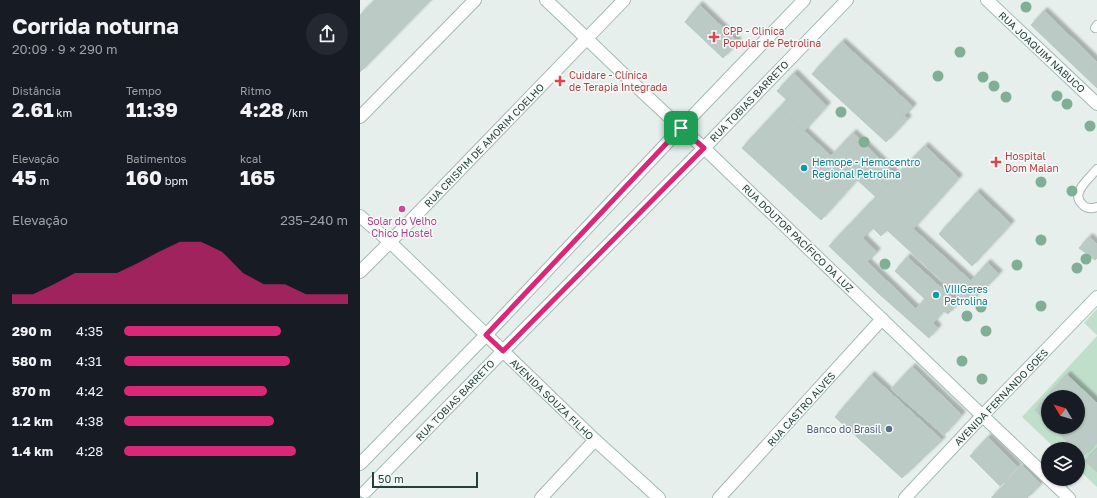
<!DOCTYPE html>
<html lang="pt">
<head>
<meta charset="utf-8">
<style>
	:root { --surface:#171b24; --page:#242831; --text:#f1f3f6; --muted:#9ea1a6; --accent:#db2777 }
	body { margin:0; font-family:"Golos Text",sans-serif; background:var(--page); color:var(--text); height:100vh; display:flex; flex-direction:column; font-size:15px; white-space:nowrap }
	* { box-sizing:border-box; margin:0 }
	p { font-size:13px; color:var(--muted) }
	.icon { flex:none; width:22px; height:22px; fill:none; stroke:currentColor; stroke-width:2; stroke-linecap:round; stroke-linejoin:round }
	.map { position:relative; flex:1; overflow:hidden }
	.sheet { display:flex; flex-direction:column; background:var(--surface); width:360px }
	.sheet>* { flex:none }
	.needle { width:26px; rotate:308deg }
	.tools { position:absolute; left:681px; top:390px; display:grid; gap:8px }
	.tools a { display:grid; place-items:center; width:44px; height:44px; border-radius:50%; background:var(--surface); box-shadow:0 1px 3px #0004; font-size:20px }
	.scale { position:absolute; left:12px; bottom:10px; width:106px; box-sizing:border-box; padding-left:4px; border:2px solid #25413c; border-top:0; font-size:11px; line-height:14px; white-space:nowrap; color:#25413c; -webkit-text-stroke:3px #f7fbf9; paint-order:stroke }
	.pin { position:absolute; display:grid; place-items:center; width:34px; height:34px; color:#fff; margin:-17px; border-radius:8px; box-shadow:0 2px 6px #0006 }
	.round { display:grid; place-items:center; flex:none; width:42px; height:42px; border-radius:21px; background:var(--page) }
	.head { display:flex; align-items:center; justify-content:space-between; height:68px; padding:0 12px }
	h1 { font-size:22px; font-weight:700; line-height:30px }
	.metrics { display:grid; grid-template-columns:repeat(3,1fr); gap:6px; height:68px; padding:4px 12px }
	.metrics div { display:grid; align-content:center }
	.metrics b { font-size:20px; font-weight:700 }
	.metrics small { font-size:11px; font-weight:400 }
	.metrics p { font-size:11px }
	.chart { height:112px; padding:8px 12px }
	.chart p { display:flex; justify-content:space-between }
	.chart svg { width:100%; height:72px; margin-top:4px; fill:var(--accent); opacity:.7 }
	ul { padding:0 12px; list-style:none; font-size:13px }
	li { display:grid; grid-template-columns:64px 48px 1fr; align-items:center; height:30px }
	li i { height:10px; border-radius:5px; background:var(--accent) }
	main { display:flex; flex:1; min-height:0 }
	.map>svg:first-child { display:block }
	.green { fill:#c0dfcb; fill-rule:evenodd }
	.building { fill:#bbcac5; stroke:#b8c9c3; filter:url(#shadow) }
	.lines { fill:none; stroke-linecap:round; stroke-linejoin:round }
	.lane-casing { stroke:#a8b7b4; stroke-width:10 }
	.street-casing { stroke:#a8b7b4; stroke-width:14 }
	.secondary-casing { stroke:#a4bbb5; stroke-width:14 }
	.lane { stroke:#fff; stroke-width:8 }
	.street { stroke:#fff; stroke-width:12 }
	.secondary { stroke:#fff; stroke-width:12 }
	.tree { fill:#81ae97 }
	.route-casing { stroke:#fff; stroke-width:8 }
	.route { stroke:#db2777; stroke-width:5 }
	.health-dot { fill:#e0444e; stroke:#f7fbf9; stroke-width:1.5 }
	.culture-dot { fill:#0f9aa8; stroke:#f7fbf9; stroke-width:1.5 }
	.hotel-dot { fill:#d1479c; stroke:#f7fbf9; stroke-width:1.5 }
	.service-dot { fill:#5c6f8a; stroke:#f7fbf9; stroke-width:1.5 }
	.labels { text-anchor:middle; dominant-baseline:central; stroke-width:3; stroke-linejoin:round; paint-order:stroke }
	.health-label { font-size:10px; fill:#be3a42; stroke:#f7fbf9; text-anchor:start }
	.street-label { font-size:10px; fill:#25413c; stroke:#f7fbf9 }
	.culture-label { font-size:10px; fill:#0d838f; stroke:#f7fbf9; text-anchor:start }
	.hotel-label { font-size:10px; fill:#b23c85; stroke:#f7fbf9 }
	.service-label { font-size:10px; fill:#4e5e75; stroke:#f7fbf9; text-anchor:end }
</style>
</head>
<body>
<main>
<section class="sheet">
<div class="head"><div><h1>Corrida noturna</h1><p>20:09 · 9 × 290 m</p></div><a class="round"><svg class="icon" aria-label="share" viewBox="0 0 24 24"><path d="M12 15V3M7 8l5-5 5 5M5 13v7h14v-7"/></svg></a></div>
<div class="metrics">
<div><p>Distância</p><b>2.61<small> km</small></b></div>
<div><p>Tempo</p><b>11:39</b></div>
<div><p>Ritmo</p><b>4:28<small> /km</small></b></div>
</div>
<div class="metrics">
<div><p>Elevação</p><b>45<small> m</small></b></div>
<div><p>Batimentos</p><b>160<small> bpm</small></b></div>
<div><p>kcal</p><b>165</b></div>
</div>
<div class="chart"><p><span>Elevação</span>235–240 m</p>
<svg viewBox="0 0 160 44" preserveAspectRatio="none"><path d="M0 44V38L10 38L20 32L30 25L40 25L50 25L60 19L70 12L80 6L90 6L100 12L110 25L120 32L130 32L140 38L150 38L160 38V44z"/></svg>
</div>
<ul>
<li><b>290 m</b>4:35<i style="width:70%"></i></li>
<li><b>580 m</b>4:31<i style="width:74%"></i></li>
<li><b>870 m</b>4:42<i style="width:64%"></i></li>
<li><b>1.2 km</b>4:38<i style="width:67%"></i></li>
<li><b>1.4 km</b>4:28<i style="width:77%"></i></li>
</ul>
</section>
<div class="map">
<svg width="737" height="498" viewBox="0 0 737 498">
	<defs>
		<filter id="shadow"><feDropShadow dx="3.5" dy="-3.5" stdDeviation="1" flood-color="#0004"/></filter>
	</defs>
	<rect width="100%" height="100%" fill="#e6efec"/>
	<!-- green -->
	<path class="green" d="M737 309V335L724 323Z
		M737 336V487L718 469V449H696L662 417ZM688 397H718V427H688Z"/>
	<!-- building -->
	<path class="building" d="M15 0H71L0 72V15Z
		M339 5 378 42 363 58 325 22Z
		M684 11 737 62 729 71 737 78V88L671 25Z
		M482 42 553 107 544 116 475 49Z
		M475 49 548 119 526 142 452 74Z
		M737 62V78L729 71Z
		M434 73 443 82 427 100 417 91Z
		M443 82 467 106 444 131 419 108Z
		M419 108 497 180 461 220 382 148Z
		M493 133 537 176 516 197 471 156Z
		M565 146 599 178 554 228 540 217 554 203 548 197 555 190 550 186 566 170 553 158Z
		M553 158 566 170 550 186 555 190 548 197 554 203 521 236 513 228 503 238 517 252 507 262 527 281 517 292 469 246Z
		M617 192 651 224 612 266 579 234Z
		M540 217 622 291 608 305 527 230Z
		M729 237 737 244V258L735 260 719 248Z
		M547 257 598 303 588 314 584 311 573 323 578 328 569 338 517 292 527 281 556 309 565 299 535 271Z
		M627 263 639 274 622 291 611 281Z
		M552 367 602 415 584 435 531 389Z
		M511 375 582 440 542 478 475 417Z
		M707 375 737 403V441L723 456 718 452V449H715L692 427H718V397H688V423L675 410Z
		M628 437 658 467 640 486 610 456Z
		M737 449V472L725 461Z
		M662 466 681 484 667 498H631Z"/>
	<g class="lines">
		<defs>
			<path id="lane" d="M735 28 737 25
				M737 169C730 178 710 193 722 204 726 209 731 209 737 207"/>
			<path id="street" d="M0 117 115 0
				M0 272 30 242 264 0
				M181 498 235 440
				M359 498 522 319"/>
			<path id="secondary" d="M186 0C239 49 289 101 344 148L607 401 688 478
				M627 0 737 104
				M0 216 30 242 235 440 299 498
				M0 464 126 335 321 128 444 0
				M689 479 709 498
				M5 492 143 351 344 148 487 0
				M545 498 622 416 737 297"/>
		</defs>
		<!-- lane casing -->
		<use href="#lane" class="lane-casing"/>
		<!-- street casing -->
		<use href="#street" class="street-casing"/>
		<!-- secondary casing -->
		<use href="#secondary" class="secondary-casing"/>
		<!-- lane -->
		<use href="#lane" class="lane"/>
		<!-- street -->
		<use href="#street" class="street"/>
		<!-- secondary -->
		<use href="#secondary" class="secondary"/>
	</g>
	<!-- trees -->
	<g class="tree">
		<circle cx="666" cy="7" r="5.5"/>
		<circle cx="600" cy="52" r="5.5"/>
		<circle cx="578" cy="76" r="5.5"/>
		<circle cx="623" cy="77" r="5.5"/>
		<circle cx="634" cy="86" r="5.5"/>
		<circle cx="697" cy="96" r="5.5"/>
		<circle cx="646" cy="97" r="5.5"/>
		<circle cx="707" cy="104" r="5.5"/>
		<circle cx="481" cy="112" r="5.5"/>
		<circle cx="730" cy="126" r="5.5"/>
		<circle cx="504" cy="142" r="5.5"/>
		<circle cx="681" cy="182" r="5.5"/>
		<circle cx="712" cy="191" r="5.5"/>
		<circle cx="681" cy="240" r="5.5"/>
		<circle cx="726" cy="259" r="5.5"/>
		<circle cx="525" cy="264" r="5.5"/>
		<circle cx="657" cy="265" r="5.5"/>
		<circle cx="717" cy="268" r="5.5"/>
		<circle cx="681" cy="306" r="5.5"/>
		<circle cx="621" cy="307" r="5.5"/>
		<circle cx="607" cy="316" r="5.5"/>
		<circle cx="626" cy="331" r="5.5"/>
		<circle cx="602" cy="361" r="5.5"/>
		<circle cx="622" cy="379" r="5.5"/>
	</g>
	<g class="lines">
		<defs>
			<path id="route" d="M321 128 344 148 143 351 126 335Z"/>
		</defs>
		<!-- route casing -->
		<use href="#route" class="route-casing"/>
		<!-- route -->
		<use href="#route" class="route"/>
	</g>
	<!-- markers -->
	<g class="health-dot">
		<path d="M352 31h4v4h4v4h-4v4h-4v-4h-4v-4h4z"/>
		<path d="M198 75h4v4h4v4h-4v4h-4v-4h-4v-4h4z"/>
		<path d="M634 156h4v4h4v4h-4v4h-4v-4h-4v-4h4z"/>
	</g>
	<g class="culture-dot">
		<circle cx="444" cy="168" r="4"/>
		<circle cx="576" cy="295" r="4"/>
	</g>
	<circle class="hotel-dot" cx="42" cy="209" r="4"/>
	<circle class="service-dot" cx="529" cy="429" r="4"/>
	<g class="labels">
		<!-- health labels -->
		<g class="health-label">
			<text x="363" y="31">CPP - Clinica<tspan x="363" dy="12">Popular de Petrolina</tspan></text>
			<text x="209" y="75">Cuidare - Clínica<tspan x="209" dy="12">de Terapia Integrada</tspan></text>
			<text x="645" y="156">Hospital<tspan x="645" dy="12">Dom Malan</tspan></text>
		</g>
		<!-- street labels -->
		<g class="street-label">
			<text transform="translate(682 52) rotate(43)">RUA JOAQUIM NABUCO</text>
			<text transform="translate(389 101) rotate(-46)">RUA TOBIAS BARRETO</text>
			<text transform="translate(124 145) rotate(-46)">RUA CRISPIM DE AMORIM COELHO</text>
			<text transform="translate(438 238) rotate(44)">RUA DOUTOR PACÍFICO DA LUZ</text>
			<text transform="translate(641 397) rotate(-46)">AVENIDA FERNANDO GOES</text>
			<text transform="translate(192 399) rotate(44)">AVENIDA SOUZA FILHO</text>
			<text transform="translate(95 400) rotate(-46)">RUA TOBIAS BARRETO</text>
			<text transform="translate(441 409) rotate(-48)">RUA CASTRO ALVES</text>
		</g>
		<!-- culture labels -->
		<g class="culture-label">
			<text x="452" y="162">Hemope - Hemocentro<tspan x="452" dy="12">Regional Petrolina</tspan></text>
			<text x="584" y="289">VIIIGeres<tspan x="584" dy="12">Petrolina</tspan></text>
		</g>
		<!-- hotel labels -->
		<g class="hotel-label">
			<text x="42" y="221">Solar do Velho<tspan x="42" dy="12">Chico Hostel</tspan></text>
		</g>
		<!-- service labels -->
		<g class="service-label">
			<text x="521" y="429">Banco do Brasil</text>
		</g>
	</g>
</svg>
<div class="tools">
<a><svg class="needle" viewBox="-14 -14 28 28"><path d="M0-13l5 13h-10z" fill="#e53935"/><path d="M0 13l5-13h-10z" fill="#9ea1a6"/></svg></a>
<a><svg class="icon" aria-label="layers" viewBox="0 0 24 24"><path d="M12 4l9 5-9 5-9-5zM3 14l9 5 9-5"/></svg></a>
</div>
<div class="scale">50 m</div>
<div class="pin" style="left:321px;top:128px;background:#1e9e55"><svg class="icon" aria-label="arrive" viewBox="0 0 24 24"><path d="M6 21V4h12l-3 4 3 4H6"/></svg></div>
</div>
</main>
</body>
</html>
